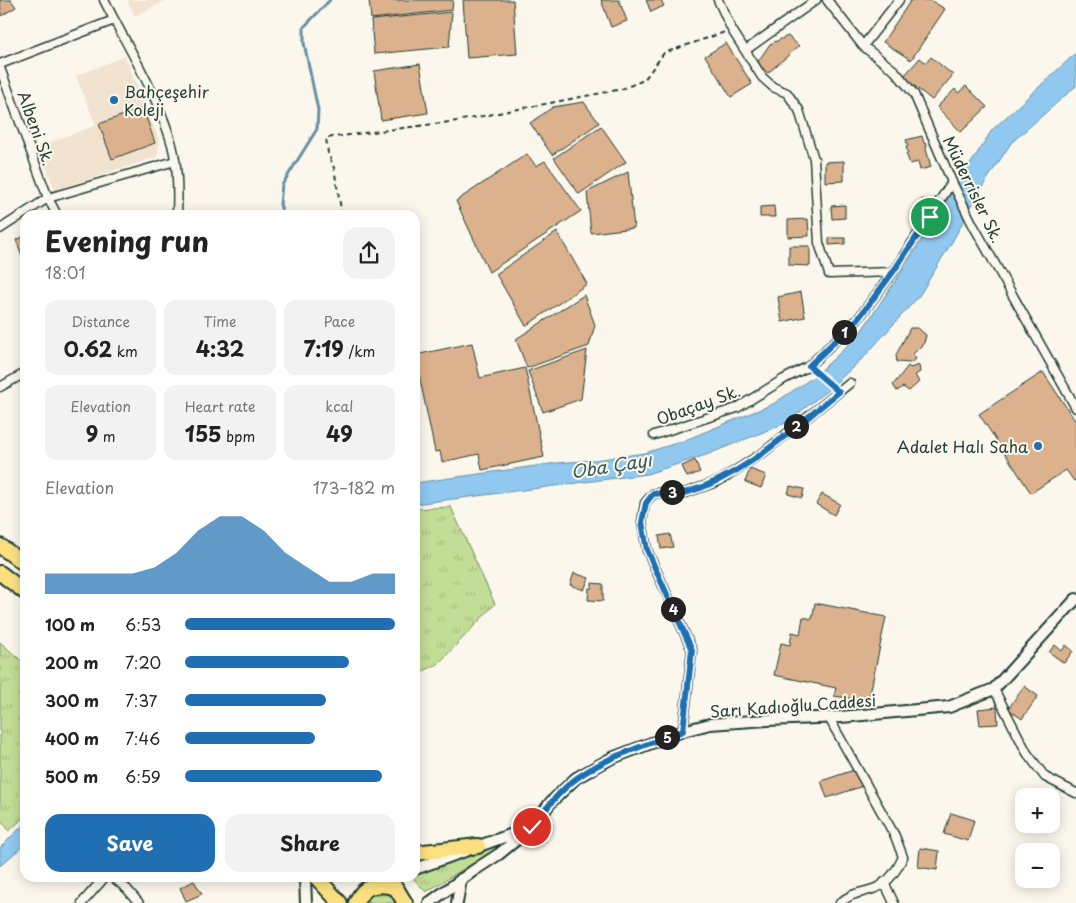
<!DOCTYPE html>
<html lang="en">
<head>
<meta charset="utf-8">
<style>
	:root { --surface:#fff; --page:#f2f2f2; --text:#222; --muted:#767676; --accent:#1f6fb2 }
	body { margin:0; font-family:"Playpen Sans",sans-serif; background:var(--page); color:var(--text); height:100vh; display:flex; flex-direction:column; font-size:19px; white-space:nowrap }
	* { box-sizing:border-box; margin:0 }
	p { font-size:16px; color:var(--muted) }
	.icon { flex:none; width:28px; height:28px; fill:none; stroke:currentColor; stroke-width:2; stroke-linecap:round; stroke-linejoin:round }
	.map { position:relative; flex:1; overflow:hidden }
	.side { position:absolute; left:20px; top:210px; width:400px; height:672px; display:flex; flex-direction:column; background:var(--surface); border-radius:15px; box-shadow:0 2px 12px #0003 }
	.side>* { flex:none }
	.controls { position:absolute; left:1015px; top:788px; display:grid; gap:10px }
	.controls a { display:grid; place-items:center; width:45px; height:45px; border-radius:10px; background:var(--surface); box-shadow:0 2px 12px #0003; font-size:25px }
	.pin { position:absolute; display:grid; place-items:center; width:42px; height:42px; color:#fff; margin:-21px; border:2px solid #fff; border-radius:50%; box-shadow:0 1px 5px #0007 }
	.km { position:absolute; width:25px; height:25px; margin:-12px; border-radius:50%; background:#222; color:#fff; font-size:14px; line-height:25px; text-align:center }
	.round { display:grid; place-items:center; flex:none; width:52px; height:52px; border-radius:15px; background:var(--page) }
	.head { display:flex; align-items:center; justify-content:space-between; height:85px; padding:0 25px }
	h1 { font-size:28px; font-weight:700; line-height:38px }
	.figures { display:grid; grid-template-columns:repeat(3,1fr); gap:8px; height:85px; padding:5px 25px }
	.figures div { display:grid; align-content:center; border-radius:12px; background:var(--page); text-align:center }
	.figures b { font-size:21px; font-weight:700 }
	.figures small { font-size:14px; font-weight:400 }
	.figures p { font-size:14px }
	.chart { height:140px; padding:10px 25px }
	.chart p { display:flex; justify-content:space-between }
	.chart svg { width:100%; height:90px; margin-top:5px; fill:var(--accent); opacity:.7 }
	.button { display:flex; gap:10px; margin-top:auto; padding:10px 25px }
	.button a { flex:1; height:58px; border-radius:15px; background:var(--accent); color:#fff; font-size:20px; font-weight:700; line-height:58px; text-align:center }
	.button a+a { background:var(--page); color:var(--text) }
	ul { padding:0 25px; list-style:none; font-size:16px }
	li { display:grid; grid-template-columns:80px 60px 1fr; align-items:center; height:38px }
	li i { height:12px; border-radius:6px; background:var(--accent) }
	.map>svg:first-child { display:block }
	.built { fill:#f2e2d0 }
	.grass { fill:url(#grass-tufts); stroke:#708d64 }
	.water { fill:#91c8ef; stroke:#6390a4 }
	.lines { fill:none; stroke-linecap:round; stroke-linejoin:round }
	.stream { stroke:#6390a4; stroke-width:3 }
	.building { fill:#dcb18d; stroke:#1f3d34 }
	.minor-casing { stroke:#1f3d34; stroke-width:11 }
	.tertiary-casing { stroke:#1f3d34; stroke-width:14 }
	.trunk-casing { stroke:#1f3d34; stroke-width:18 }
	.path { stroke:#1f3d34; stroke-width:2; stroke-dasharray:5 4; stroke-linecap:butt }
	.minor { stroke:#fbf7ec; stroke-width:8 }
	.tertiary { stroke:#fbf7ec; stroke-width:10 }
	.trunk { stroke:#fce080; stroke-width:14 }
	.route-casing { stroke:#fff; stroke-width:10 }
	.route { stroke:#1f6fb2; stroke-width:6 }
	.poi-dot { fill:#1f6fb2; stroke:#fbf7ec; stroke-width:2 }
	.labels { text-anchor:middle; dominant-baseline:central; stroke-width:4; stroke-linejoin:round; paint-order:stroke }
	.poi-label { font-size:16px; fill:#1f3d34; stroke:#fbf7ec; text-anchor:start }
	.street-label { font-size:16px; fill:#1f3d34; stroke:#fbf7ec }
	.water-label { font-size:18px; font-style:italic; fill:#365959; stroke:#fbf7ec }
</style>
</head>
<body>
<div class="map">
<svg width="1076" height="903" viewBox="0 0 1076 903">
	<defs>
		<pattern id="grass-tufts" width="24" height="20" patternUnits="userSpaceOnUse" patternTransform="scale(1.25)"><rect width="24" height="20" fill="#c2dd95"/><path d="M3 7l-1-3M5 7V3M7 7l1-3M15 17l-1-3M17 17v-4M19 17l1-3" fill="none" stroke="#a6bf81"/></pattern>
	</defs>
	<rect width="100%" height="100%" fill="#fbf7ec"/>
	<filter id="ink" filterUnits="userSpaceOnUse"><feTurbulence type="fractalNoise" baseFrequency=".02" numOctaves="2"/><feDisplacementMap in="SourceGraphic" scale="10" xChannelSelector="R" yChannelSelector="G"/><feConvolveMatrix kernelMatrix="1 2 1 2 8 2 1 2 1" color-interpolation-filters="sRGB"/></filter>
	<g filter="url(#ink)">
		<!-- built -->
		<path class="built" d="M127 0H166L135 16Z
			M125 56 160 142 157 157 55 190 38 147 96 125 76 76Z"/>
		<!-- grass -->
		<path class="grass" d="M451 507 495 604 438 664 415 675V509Z
			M0 642 25 664V816L9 831 0 818Z
			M508 842 426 892 413 878H415V876Z
			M377 892C387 892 392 895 397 903H364L371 895Z"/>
		<!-- water -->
		<path class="water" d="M1076 53V86L1011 143 981 189 952 242 919 296 864 357 829 389 786 423 706 455 647 474 415 504V483L557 463 594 460 645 453 683 441 773 404 815 376 842 351 862 330 902 271 992 130Z
			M25 823V844L0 866V848Z"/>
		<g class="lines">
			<!-- stream -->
			<path class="stream" d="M283 215 280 204 282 185 317 129 318 110 304 43V27L330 0"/>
		</g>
		<!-- building -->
		<path class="building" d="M0 0H11L16 7 1 16Z
			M369 0H453L452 10 371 19Z
			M463 0H513L517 54 467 58Z
			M601 0H619L627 21 611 27Z
			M646 0H661L664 6 651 12Z
			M911 0H930L945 9 911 60 883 42Z
			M452 12 449 47 374 54 371 20Z
			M788 36 799 46 768 73 757 63 770 44Z
			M726 43 752 84 731 97 705 56Z
			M931 57 953 75 932 100 903 77 920 58 926 63Z
			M420 64 428 113 381 120 374 71Z
			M966 86 987 107 961 132 937 107 955 89 958 93Z
			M584 102 599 123 552 155 530 123 553 107Z
			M143 108 155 143 112 159 99 124Z
			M601 126 626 162 579 194 554 158Z
			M922 136 924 143 927 144 926 149 931 167 920 170 918 162 910 164 906 153H908L906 147 908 146 906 140Z
			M527 154 536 166 545 161 581 211 489 272 456 201Z
			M844 161V181L825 182V162Z
			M628 172 634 228 591 233 587 192Z
			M922 199 933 205 926 218 915 213Z
			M845 205V218L832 219 831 206Z
			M774 206 775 217H760V207Z
			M808 219 809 236 788 237V220Z
			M557 232 587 284 526 326 496 274Z
			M25 236V263L16 240Z
			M829 238H845V244L829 245Z
			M789 246H810V266L789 265Z
			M801 292 805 317 782 322 778 297Z
			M584 295 595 325 589 346 527 368 516 339Z
			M910 328H918L926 335 924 343 913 354 916 359 910 363 897 362 896 355Z
			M472 343 480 378 525 368 544 457 482 470 479 454 442 462 440 451 435 452 415 355Z
			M587 350 581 399 543 412 528 371Z
			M919 365 920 372 915 375 919 382 909 391 903 387 897 391 893 385 908 366 910 368Z
			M1043 372 1076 422V480L1074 481 1066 470 1031 493 979 414Z
			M695 460 700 472 687 477 682 466Z
			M750 469 766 475 761 488 745 482Z
			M790 486 804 489 802 498 788 494Z
			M822 494 840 504 834 515 816 504Z
			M670 534 673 547 661 549 659 536Z
			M574 573 589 578 584 590 570 585Z
			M592 583 603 584V601L588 600 589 588H592Z
			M815 603 886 617 869 699H853L834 696 836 688 774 675 781 643 790 645 792 632 800 634 803 617 812 619Z
			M1055 645 1062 651 1066 645 1073 651 1064 663 1049 652Z
			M1024 686 1038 696 1022 719 1008 709Z
			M997 707 998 724 980 725 978 709Z
			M857 769 863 786 827 798 821 781Z
			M951 813 974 820 968 841 944 834Z
			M920 848 939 851 937 870 918 867Z
			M194 881 202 894 186 901 180 888Z"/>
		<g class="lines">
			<defs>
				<path id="minor" d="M104 0C126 44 154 88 169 135 178 160 178 189 177 215
					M718 0 732 30 762 77 773 87 787 93 799 110 814 159 819 243 829 274 893 272
					M827 0 863 46 895 71 914 94 952 182 972 223 1076 408
					M863 46 899 0
					M746 50 816 0
					M0 64 114 20
					M0 68 48 198 57 215
					M0 229 48 198 175 161
					M0 387 25 373
					M654 435 737 408 784 379 809 366 858 319 893 272 952 182
					M994 689 1027 753 1045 777 1076 793
					M829 718 895 836 903 857C897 870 887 885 873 889 858 894 853 892 840 903
					M683 731 692 650 647 550 642 522 645 503 653 494 665 492 685 493 719 481 764 452 850 383
					M114 878 127 889 139 903
					M884 882 894 903
					M82 903 104 878"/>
				<path id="tertiary" d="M532 827 551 802 576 778 612 758 683 731 710 724 767 720 841 717 949 707 994 689 1076 599
					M415 869 532 827 499 854 473 871 429 903
					M305 878 306 903
					M457 903 461 879"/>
				<path id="trunk" d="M0 546 25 564
					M0 573 25 592
					M415 853 478 846
					M317 878 340 903
					M356 903C363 885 378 882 396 888L405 903"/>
			</defs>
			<!-- minor casing -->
			<use href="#minor" class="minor-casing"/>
			<!-- tertiary casing -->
			<use href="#tertiary" class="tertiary-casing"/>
			<!-- trunk casing -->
			<use href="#trunk" class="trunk-casing"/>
			<!-- path -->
			<path class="path" d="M342 215 334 168 328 153 326 138 457 121 622 89 644 80 664 53 725 32
				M814 371 833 387"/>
			<!-- minor -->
			<use href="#minor" class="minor"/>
			<!-- tertiary -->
			<use href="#tertiary" class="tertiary"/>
			<!-- trunk -->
			<use href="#trunk" class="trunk"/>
		</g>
	</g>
	<g class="lines" filter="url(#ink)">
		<defs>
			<path id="route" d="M532 827C545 810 559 791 577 778 608 756 647 745 683 731L692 650 647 550 642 522 646 503 653 494C664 492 677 495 688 492 746 475 792 429 839 392L809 366 858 319 893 272 930 217"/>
		</defs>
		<!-- route casing -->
		<use href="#route" class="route-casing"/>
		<!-- route -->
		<use href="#route" class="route"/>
	</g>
	<!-- markers -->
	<g class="poi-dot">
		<circle cx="114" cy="100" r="5"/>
		<circle cx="1038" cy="446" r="5"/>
	</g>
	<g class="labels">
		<!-- poi labels -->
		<g class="poi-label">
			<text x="124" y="91">Bahçeşehir<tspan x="124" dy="18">Koleji</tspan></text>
			<text x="1028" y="446" text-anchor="end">Adalet Halı Saha</text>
		</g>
		<!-- street labels -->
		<g class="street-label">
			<text transform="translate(37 128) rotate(70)">Albeni Sk.</text>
			<text transform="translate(974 189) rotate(64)">Müderrisler Sk.</text>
			<text transform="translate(698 404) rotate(-20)">Obaçay Sk.</text>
			<text transform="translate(793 705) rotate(-4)">Sarı Kadıoğlu Caddesi</text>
		</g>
		<!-- water labels -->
		<g class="water-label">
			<text transform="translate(611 465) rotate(-9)">Oba Çayı</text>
		</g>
	</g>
</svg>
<div class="controls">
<a>+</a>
<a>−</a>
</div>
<div class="pin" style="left:930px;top:217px;background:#1e9e55"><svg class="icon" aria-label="arrive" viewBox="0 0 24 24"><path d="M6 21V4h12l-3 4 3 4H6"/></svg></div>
<div class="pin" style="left:532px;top:827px;background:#d93025"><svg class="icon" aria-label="check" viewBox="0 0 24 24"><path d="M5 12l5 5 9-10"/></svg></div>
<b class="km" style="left:844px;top:332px">1</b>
<b class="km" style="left:796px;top:426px">2</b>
<b class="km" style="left:672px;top:492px">3</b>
<b class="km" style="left:673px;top:609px">4</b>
<b class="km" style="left:667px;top:737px">5</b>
<section class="side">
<div class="head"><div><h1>Evening run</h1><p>18:01</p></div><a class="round"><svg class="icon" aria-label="share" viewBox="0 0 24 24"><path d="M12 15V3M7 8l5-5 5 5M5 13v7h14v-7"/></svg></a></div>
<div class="figures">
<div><p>Distance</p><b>0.62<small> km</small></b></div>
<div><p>Time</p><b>4:32</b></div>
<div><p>Pace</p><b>7:19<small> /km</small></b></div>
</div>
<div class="figures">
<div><p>Elevation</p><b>9<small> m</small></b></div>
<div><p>Heart rate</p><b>155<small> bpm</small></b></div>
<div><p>kcal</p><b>49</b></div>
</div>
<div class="chart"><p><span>Elevation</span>173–182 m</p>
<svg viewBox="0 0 160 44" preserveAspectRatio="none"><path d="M0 44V34L10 34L20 34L30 34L40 34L50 31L60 24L70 13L80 6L90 6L100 13L110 24L120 31L130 38L140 38L150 34L160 34V44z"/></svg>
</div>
<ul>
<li><b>100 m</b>6:53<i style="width:100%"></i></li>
<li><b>200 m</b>7:20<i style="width:78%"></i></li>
<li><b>300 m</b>7:37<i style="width:67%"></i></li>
<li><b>400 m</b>7:46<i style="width:62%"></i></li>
<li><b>500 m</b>6:59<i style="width:94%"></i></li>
</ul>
<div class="button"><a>Save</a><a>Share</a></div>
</section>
</div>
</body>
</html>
